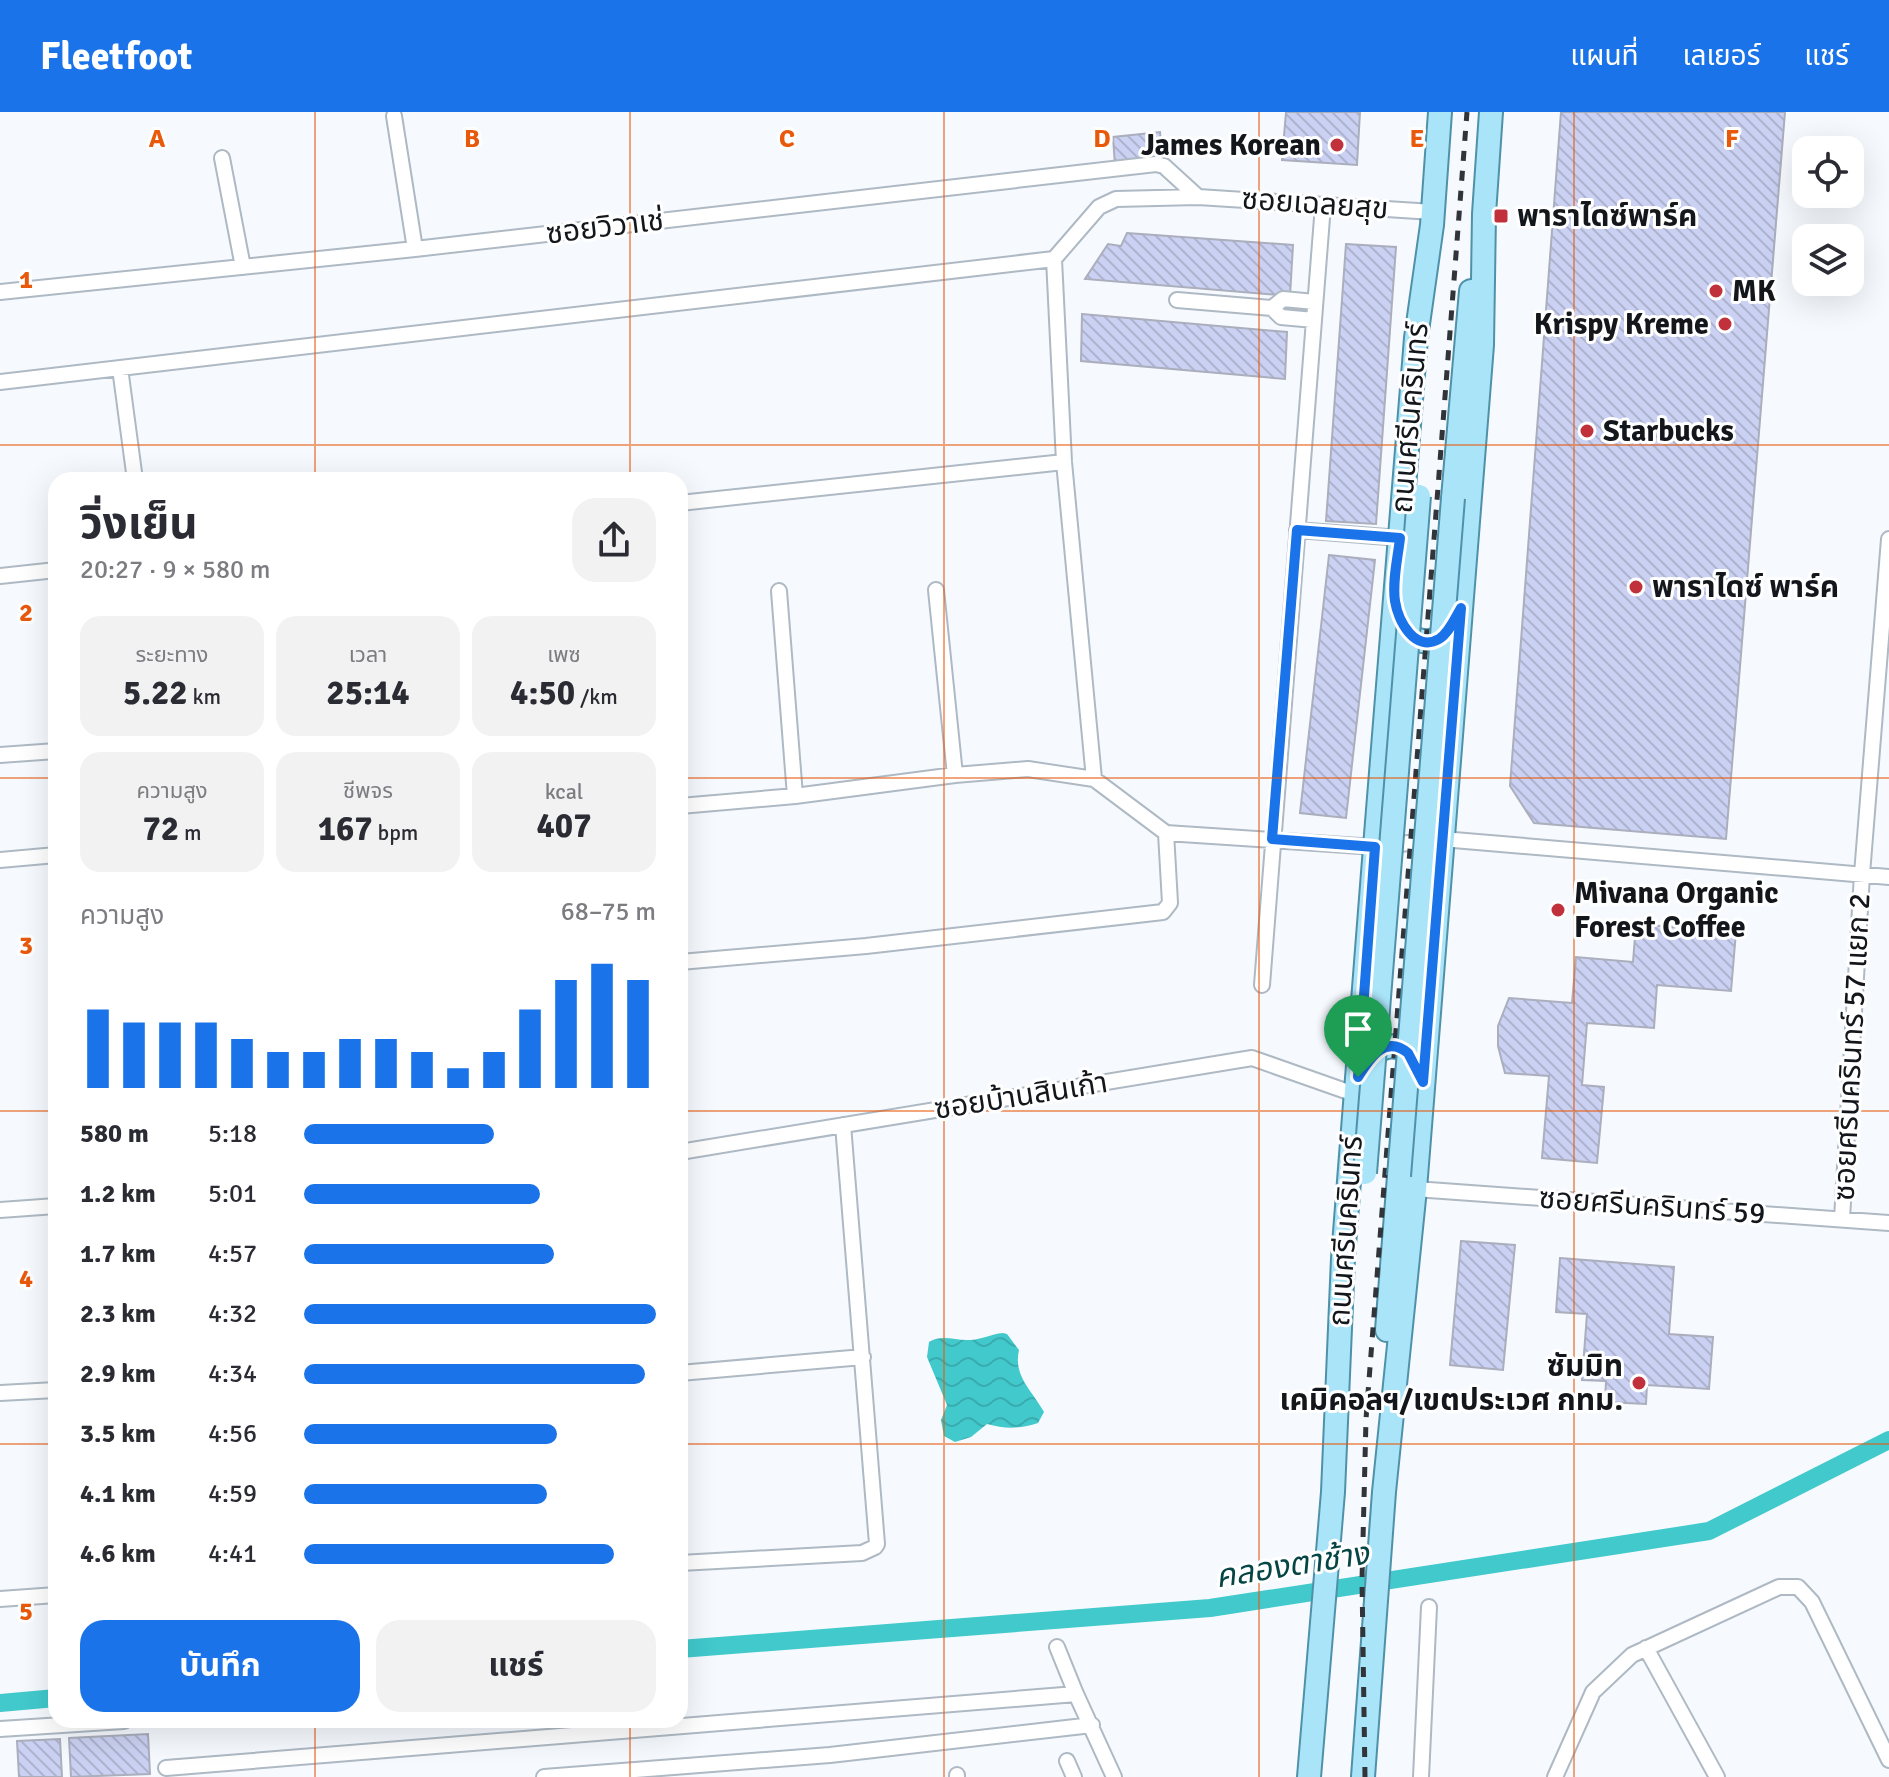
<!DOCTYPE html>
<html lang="th">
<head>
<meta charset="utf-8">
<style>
	:root { --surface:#fff; --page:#f2f2f3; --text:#2b2b33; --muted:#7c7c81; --accent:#1a73e8 }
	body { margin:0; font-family:Signika,"Noto Sans Thai",sans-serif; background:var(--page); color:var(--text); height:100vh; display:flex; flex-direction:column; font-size:30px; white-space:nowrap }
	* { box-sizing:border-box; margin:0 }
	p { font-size:26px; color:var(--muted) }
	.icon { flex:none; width:44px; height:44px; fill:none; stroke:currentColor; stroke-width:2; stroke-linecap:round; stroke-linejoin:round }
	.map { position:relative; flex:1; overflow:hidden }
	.details { position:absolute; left:48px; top:360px; width:640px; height:1256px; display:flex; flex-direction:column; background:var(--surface); border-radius:24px; box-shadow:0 8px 32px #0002 }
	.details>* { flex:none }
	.buttons { position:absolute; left:1792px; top:24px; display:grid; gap:16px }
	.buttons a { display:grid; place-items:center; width:72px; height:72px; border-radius:16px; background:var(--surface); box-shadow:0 8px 32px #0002; font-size:40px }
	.pin { position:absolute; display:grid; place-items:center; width:68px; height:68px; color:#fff; margin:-82px -34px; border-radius:50% 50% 50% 0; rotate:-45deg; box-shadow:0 0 8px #0007 }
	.pin .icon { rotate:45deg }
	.round { display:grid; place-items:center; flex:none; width:84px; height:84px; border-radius:24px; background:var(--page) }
	.head { display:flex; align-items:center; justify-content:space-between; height:136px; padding:0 32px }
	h1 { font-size:44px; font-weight:700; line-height:60px }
	.figures { display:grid; grid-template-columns:repeat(3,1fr); gap:12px; height:136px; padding:8px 32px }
	.figures div { display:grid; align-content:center; border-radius:20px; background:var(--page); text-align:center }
	.figures b { font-size:34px; font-weight:700 }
	.figures small { font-size:22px; font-weight:400 }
	.figures p { font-size:22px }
	.chart { height:224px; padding:16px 32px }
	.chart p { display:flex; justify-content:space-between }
	.chart svg { width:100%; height:144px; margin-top:8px; stroke:var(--accent); stroke-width:6 }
	.button { display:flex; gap:16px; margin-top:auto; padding:16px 32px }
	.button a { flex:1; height:92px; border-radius:24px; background:var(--accent); color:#fff; font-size:32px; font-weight:700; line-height:92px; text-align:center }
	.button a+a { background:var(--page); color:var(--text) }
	ul { padding:0 32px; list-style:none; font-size:26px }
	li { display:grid; grid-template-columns:128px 96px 1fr; align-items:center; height:60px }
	li i { height:20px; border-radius:10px; background:var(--accent) }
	header { display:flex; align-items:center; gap:48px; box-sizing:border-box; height:112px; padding:0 40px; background:var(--accent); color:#fff }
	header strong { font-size:38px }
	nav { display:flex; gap:44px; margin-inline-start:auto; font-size:28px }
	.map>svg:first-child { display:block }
	.water { fill:url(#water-waves) }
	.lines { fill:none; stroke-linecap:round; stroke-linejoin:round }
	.canal { stroke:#41c9cc; stroke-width:18 }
	.building { fill:url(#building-back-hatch); stroke:#abaebc; stroke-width:2 }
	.street-casing { stroke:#aeb9c4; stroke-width:18 }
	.primary-casing { stroke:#4f91a9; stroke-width:26 }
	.street { stroke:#fff; stroke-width:14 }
	.primary { stroke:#a9e4f9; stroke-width:22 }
	.rail { stroke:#31353a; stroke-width:5; stroke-dasharray:10 10; stroke-linecap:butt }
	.primary-bridge-casing { stroke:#4f91a9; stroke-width:26; stroke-linecap:butt }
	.primary-bridge { stroke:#a9e4f9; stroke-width:22 }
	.route-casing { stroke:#fff; stroke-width:16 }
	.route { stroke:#1a73e8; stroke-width:10 }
	.grid { fill:none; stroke:#e8590c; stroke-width:2; stroke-opacity:0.55 }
	.poi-dot { fill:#c1313b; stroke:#fff; stroke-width:3 }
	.labels { text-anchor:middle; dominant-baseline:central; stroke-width:6; stroke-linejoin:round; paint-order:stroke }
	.poi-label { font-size:30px; font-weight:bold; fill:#13171b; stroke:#fff; text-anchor:start }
	.street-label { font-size:30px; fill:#13171b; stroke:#fff }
	.water-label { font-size:32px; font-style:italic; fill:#064546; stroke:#fff }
	.grid-label { font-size:26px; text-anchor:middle; font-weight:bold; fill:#e8590c; stroke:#fff; stroke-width:6; stroke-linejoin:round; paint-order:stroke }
</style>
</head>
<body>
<header>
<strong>Fleetfoot</strong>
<nav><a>แผนที่</a><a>เลเยอร์</a><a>แชร์</a></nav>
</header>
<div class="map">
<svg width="1889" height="1665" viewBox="0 0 1889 1665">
	<defs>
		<pattern id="water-waves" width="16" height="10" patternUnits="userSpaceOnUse" patternTransform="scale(2)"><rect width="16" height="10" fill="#41c9cc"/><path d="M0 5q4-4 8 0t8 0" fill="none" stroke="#38acaf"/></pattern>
		<pattern id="building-back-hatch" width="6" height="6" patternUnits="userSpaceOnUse" patternTransform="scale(2)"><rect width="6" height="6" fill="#cbd1f2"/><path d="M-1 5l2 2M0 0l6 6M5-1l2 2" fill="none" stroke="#adb3cf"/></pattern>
	</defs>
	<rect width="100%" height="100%" fill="#f6faff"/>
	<!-- water -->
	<path class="water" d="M1003 1221 1007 1222 1019 1238C1013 1264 1032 1278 1044 1300L1038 1311C1020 1317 1005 1317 987 1312L971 1325 955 1330 944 1324 941 1308 947 1293 927 1245 929 1230C943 1222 955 1229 970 1228 980 1228 991 1222 1003 1221Z"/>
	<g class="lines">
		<!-- canal -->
		<path class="canal" d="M680 1537 1210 1496 1709 1419 1889 1328
			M0 1591 56 1586"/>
	</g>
	<!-- building -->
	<path class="building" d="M1286 0H1360L1357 53 1282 48Z
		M1561 0H1785L1726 727 1534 711 1510 674Z
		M1160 20 1163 49 1115 54 1113 25Z
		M1127 121 1293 133 1290 184 1085 167 1108 132 1121 134Z
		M1346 132 1396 135 1376 412 1326 409Z
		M1082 202 1287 220 1285 267 1081 249Z
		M1329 443 1375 448 1346 706 1300 701Z
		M1636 812 1736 820 1731 879 1657 873 1654 916 1587 911 1582 973 1604 975 1597 1051 1542 1046 1549 964 1505 961 1498 934V914L1509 886 1572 891 1576 845 1633 850Z
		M1461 1129 1515 1133 1503 1258 1450 1253Z
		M1560 1146 1674 1155 1669 1222 1713 1225 1709 1277 1647 1273 1646 1292 1605 1290 1606 1269 1582 1268 1587 1202 1556 1200Z
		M148 1622 150 1662 71 1665 69 1626Z
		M60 1627 62 1665H19L17 1629Z"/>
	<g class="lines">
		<defs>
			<path id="street" d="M394 4 415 137
				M222 46 243 155
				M0 180 415 137 1156 52 1164 54 1198 85
				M1177 188 1272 196 1283 187 1315 190
				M1272 196 1281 205 1314 208
				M120 256 135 368
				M0 270 1054 147
				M680 391 1064 350
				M1297 418 1400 426
				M0 464 56 458
				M936 478 955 663
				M779 479 795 684
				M0 643 56 639
				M1094 667 1064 350 1054 147 1099 95 1116 87 1198 85 1433 100
				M680 694 795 684 955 663 1028 657 1094 667 1166 721 1375 735 1442 727 1889 765
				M0 748 56 743
				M680 850 866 834 1163 800 1170 791 1166 721
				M1262 873 1323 93
				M680 1040 1252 946 1357 983
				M1415 1077 1889 1111
				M0 1098 56 1094
				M1842 1107 1862 762 1889 427
				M680 1261 863 1245
				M0 1281 56 1278
				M680 1451 862 1441 875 1435 877 1432 843 1013
				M0 1487 56 1483
				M1057 1535 1076 1582 1114 1665
				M1646 1536 1717 1665
				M0 1617 124 1609
				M1067 1649 1074 1665
				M166 1656 1076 1582
				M957 1663V1665
				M544 1665 830 1643 1092 1613
				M1421 1665 1429 1495
				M1555 1665 1593 1580 1632 1543 1779 1475H1798L1812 1490 1889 1648"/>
			<path id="primary" d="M1453 386 1471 179
				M1402 508 1413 526C1430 534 1443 527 1452 511
				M1365 954C1375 938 1387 929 1406 938L1416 955
				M1387 1218 1399 1064
				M1309 1665 1333 1380 1343 1146 1375 735 1416 226 1432 113 1440 0
				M1363 1665 1384 1380 1415 1077 1482 233 1484 102 1491 0"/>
		</defs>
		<!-- street casing -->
		<use href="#street" class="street-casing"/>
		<!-- primary casing -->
		<use href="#primary" class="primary-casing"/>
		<!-- street -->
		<use href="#street" class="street"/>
		<!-- primary -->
		<use href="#primary" class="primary"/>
		<!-- rail -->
		<path class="rail" d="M1365 1665 1362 1468 1366 1307 1467 0"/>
		<defs>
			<path id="primary-bridge" d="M1365 1061 1419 384
				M1399 1064 1453 386"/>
		</defs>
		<!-- primary-bridge casing -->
		<use href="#primary-bridge" class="primary-bridge-casing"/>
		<!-- primary-bridge -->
		<use href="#primary-bridge" class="primary-bridge"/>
	</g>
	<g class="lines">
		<defs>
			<path id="route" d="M1297 418 1400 426C1398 445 1392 469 1395 489 1398 509 1415 541 1439 527 1449 521 1455 506 1461 496L1423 970 1408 941C1385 922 1370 946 1358 965L1375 735 1272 727Z"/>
		</defs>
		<!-- route casing -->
		<use href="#route" class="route-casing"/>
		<!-- route -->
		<use href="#route" class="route"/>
	</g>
	<!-- grid -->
	<path class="grid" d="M315 0V368M630 0V368M944 0V1665M1259 0V1665M1574 0V1665M0 333H1889M0 666H56M680 666H1889M0 999H56M680 999H1889M0 1332H56M680 1332H1889M315 1608V1665M630 1608V1665"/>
	<!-- markers -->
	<g class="poi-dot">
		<circle cx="1337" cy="33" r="8"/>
		<rect x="1493" y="96" width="16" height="16" rx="4"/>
		<circle cx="1716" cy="179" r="8"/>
		<circle cx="1725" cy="212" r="8"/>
		<circle cx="1587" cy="319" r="8"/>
		<circle cx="1636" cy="475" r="8"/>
		<circle cx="1558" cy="798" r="8"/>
		<circle cx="1639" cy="1271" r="8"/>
	</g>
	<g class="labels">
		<!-- poi labels -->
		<g class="poi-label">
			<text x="1321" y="33" text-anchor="end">James Korean</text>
			<text x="1517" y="104">พาราไดซ์พาร์ค</text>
			<text x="1732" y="179">MK</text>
			<text x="1709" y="212" text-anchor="end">Krispy Kreme</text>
			<text x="1603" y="319">Starbucks</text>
			<text x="1652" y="475">พาราไดซ์ พาร์ค</text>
			<text x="1574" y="781">Mivana Organic<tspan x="1574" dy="34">Forest Coffee</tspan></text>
			<text x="1623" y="1254" text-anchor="end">ซัมมิท<tspan x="1623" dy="34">เคมิคอลฯ/เขตประเวศ กทม.</tspan></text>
		</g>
		<!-- street labels -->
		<g class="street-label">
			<text transform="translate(1315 92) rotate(4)">ซอยเฉลยสุข</text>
			<text transform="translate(605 115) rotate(-7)">ซอยวิวาเช่</text>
			<text transform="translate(1410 306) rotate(-85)">ถนนศรีนครินทร์</text>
			<text transform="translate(1852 935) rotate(-87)">ซอยศรีนครินทร์ 57 แยก 2</text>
			<text transform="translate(1021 984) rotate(-9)">ซอยบ้านสินเก้า</text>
			<text transform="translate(1652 1094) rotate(4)">ซอยศรีนครินทร์ 59</text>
			<text transform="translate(1346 1119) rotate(-86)">ถนนศรีนครินทร์</text>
		</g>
		<!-- water labels -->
		<g class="water-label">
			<text transform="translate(1292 1453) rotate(-9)">คลองตาช้าง</text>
		</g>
	</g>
	<g class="grid-label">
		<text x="157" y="35">A</text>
		<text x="472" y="35">B</text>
		<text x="787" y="35">C</text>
		<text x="1102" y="35">D</text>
		<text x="1417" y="35">E</text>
		<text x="1732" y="35">F</text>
		<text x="26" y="176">1</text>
		<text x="26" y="509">2</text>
		<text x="26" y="842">3</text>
		<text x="26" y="1175">4</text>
		<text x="26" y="1508">5</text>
	</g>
</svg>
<div class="buttons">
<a><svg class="icon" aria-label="locate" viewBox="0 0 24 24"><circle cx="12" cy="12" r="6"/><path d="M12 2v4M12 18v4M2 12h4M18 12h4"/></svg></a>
<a><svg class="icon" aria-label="layers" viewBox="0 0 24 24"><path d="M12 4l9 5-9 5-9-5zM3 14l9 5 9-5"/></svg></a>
</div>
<div class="pin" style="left:1358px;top:965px;background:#1e9e55"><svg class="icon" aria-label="arrive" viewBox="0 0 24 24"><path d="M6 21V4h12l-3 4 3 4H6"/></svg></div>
<section class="details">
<div class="head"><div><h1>วิ่งเย็น</h1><p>20:27 · 9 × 580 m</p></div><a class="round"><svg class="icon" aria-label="share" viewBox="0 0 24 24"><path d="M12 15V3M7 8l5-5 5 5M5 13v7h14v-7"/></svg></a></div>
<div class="figures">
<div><p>ระยะทาง</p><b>5.22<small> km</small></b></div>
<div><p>เวลา</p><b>25:14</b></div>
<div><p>เพซ</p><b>4:50<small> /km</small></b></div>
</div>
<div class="figures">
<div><p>ความสูง</p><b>72<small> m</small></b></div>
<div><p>ชีพจร</p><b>167<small> bpm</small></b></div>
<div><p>kcal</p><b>407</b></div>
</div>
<div class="chart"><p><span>ความสูง</span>68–75 m</p>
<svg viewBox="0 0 160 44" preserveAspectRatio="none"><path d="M5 44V20M15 44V24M25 44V24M35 44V24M45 44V29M55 44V33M65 44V33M75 44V29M85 44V29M95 44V33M105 44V38M115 44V33M125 44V20M135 44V11M145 44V6M155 44V11"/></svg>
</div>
<ul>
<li><b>580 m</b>5:18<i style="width:54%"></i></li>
<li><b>1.2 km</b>5:01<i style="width:67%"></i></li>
<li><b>1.7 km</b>4:57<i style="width:71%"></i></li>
<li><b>2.3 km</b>4:32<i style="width:100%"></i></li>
<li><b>2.9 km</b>4:34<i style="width:97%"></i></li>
<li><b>3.5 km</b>4:56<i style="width:72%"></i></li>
<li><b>4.1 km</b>4:59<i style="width:69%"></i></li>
<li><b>4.6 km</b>4:41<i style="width:88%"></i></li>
</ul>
<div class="button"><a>บันทึก</a><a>แชร์</a></div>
</section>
</div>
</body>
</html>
